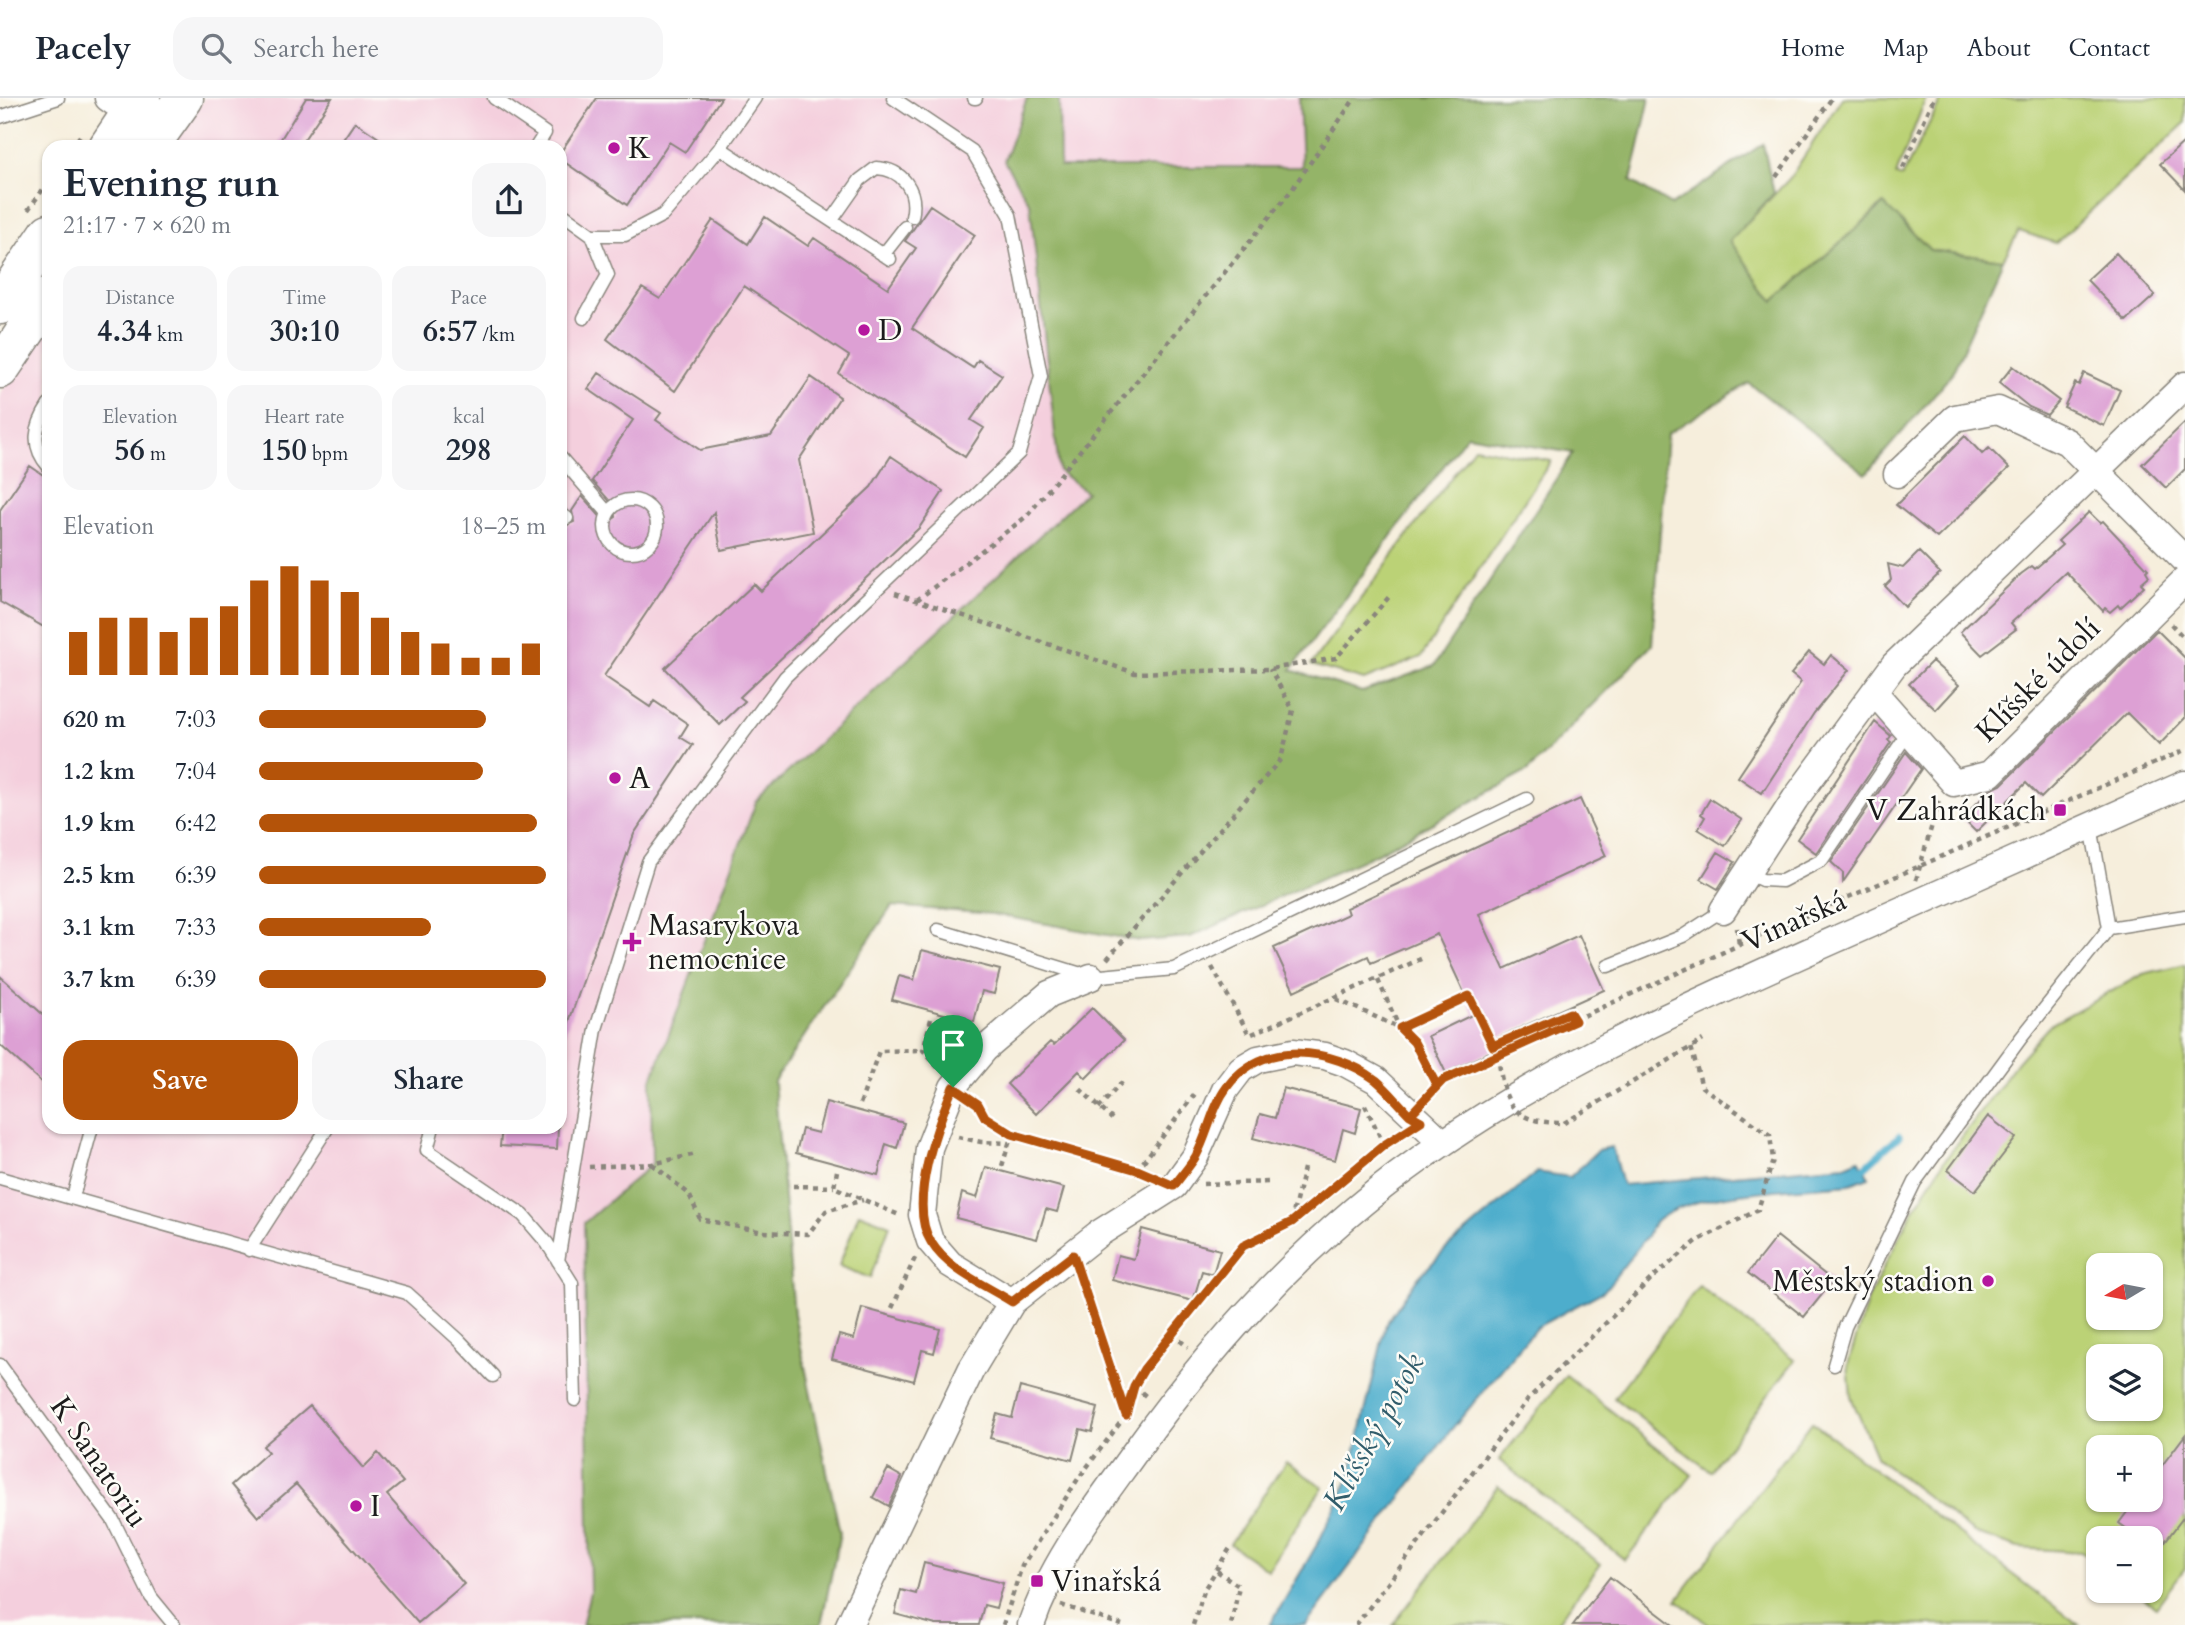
<!DOCTYPE html>
<html lang="en">
<head>
<meta charset="utf-8">
<style>
	:root { --surface:#fff; --page:#f6f6f7; --text:#1f2937; --muted:#747a83; --line:#e0e1e3; --accent:#b45309 }
	body { margin:0; font-family:Cardo,serif; background:var(--page); color:var(--text); height:100vh; display:flex; flex-direction:column; font-size:26px; white-space:nowrap }
	* { box-sizing:border-box; margin:0 }
	p { font-size:23px; color:var(--muted) }
	.icon { flex:none; width:38px; height:38px; fill:none; stroke:currentColor; stroke-width:2; stroke-linecap:round; stroke-linejoin:round }
	.map { position:relative; flex:1; overflow:hidden }
	.details { position:absolute; left:42px; top:42px; width:525px; height:994px; display:flex; flex-direction:column; background:var(--surface); border-radius:21px; box-shadow:0 2px 5px #0004 }
	.details>* { flex:none }
	.needle { width:46px; rotate:260deg }
	.buttons { position:absolute; left:2086px; top:1155px; display:grid; gap:14px }
	.buttons a { display:grid; place-items:center; width:77px; height:77px; border-radius:14px; background:var(--surface); box-shadow:0 2px 5px #0004; font-size:35px }
	.pin { position:absolute; display:grid; place-items:center; width:60px; height:60px; color:#fff; margin:-72px -30px; border-radius:50% 50% 50% 0; rotate:-45deg; box-shadow:0 0 7px #0007 }
	.pin .icon { rotate:45deg }
	.round { display:grid; place-items:center; flex:none; width:74px; height:74px; border-radius:21px; background:var(--page) }
	.headline { display:flex; align-items:center; justify-content:space-between; height:119px; padding:0 21px }
	h1 { font-size:38px; font-weight:700; line-height:52px }
	.metrics { display:grid; grid-template-columns:repeat(3,1fr); gap:10px; height:119px; padding:7px 21px }
	.metrics div { display:grid; align-content:center; border-radius:18px; background:var(--page); text-align:center }
	.metrics b { font-size:30px; font-weight:700 }
	.metrics small { font-size:19px; font-weight:400 }
	.metrics p { font-size:19px }
	.chart { height:196px; padding:14px 21px }
	.chart p { display:flex; justify-content:space-between }
	.chart svg { width:100%; height:126px; margin-top:7px; stroke:var(--accent); stroke-width:6 }
	.primary-button { display:flex; gap:14px; margin-top:auto; padding:14px 21px }
	.primary-button a { flex:1; height:80px; border-radius:21px; background:var(--accent); color:#fff; font-size:28px; font-weight:700; line-height:80px; text-align:center }
	.primary-button a+a { background:var(--page); color:var(--text) }
	ul { padding:0 21px; list-style:none; font-size:23px }
	li { display:grid; grid-template-columns:112px 84px 1fr; align-items:center; height:52px }
	li i { height:18px; border-radius:9px; background:var(--accent) }
	header { display:flex; align-items:center; gap:42px; box-sizing:border-box; height:98px; padding:0 35px; background:var(--surface); border-bottom:2px solid var(--line) }
	header strong { font-size:33px }
	nav { display:flex; gap:38px; margin-inline-start:auto; font-size:24px }
	.search { width:490px; height:63px; background:var(--page); display:flex; align-items:center; gap:18px; box-sizing:border-box; padding:0 24px; border-radius:21px; color:var(--muted); font-size:26px }
	.map>svg:first-child { display:block }
	.built { fill:#f4cfdd }
	.green { fill:#bbd276; stroke:#6c7749; stroke-width:2; fill-rule:evenodd }
	.forest { fill:#94b467; stroke:#586842; stroke-width:2; fill-rule:evenodd }
	.water { fill:#4dadcc; stroke:#346474; stroke-width:2 }
	.lines { fill:none; stroke-linecap:round; stroke-linejoin:round }
	.stream { stroke:#4dadcc; stroke-width:7 }
	.building { fill:#dda0d4 }
	.lane-casing { stroke:#89857c; stroke-width:15 }
	.street-casing { stroke:#89857c; stroke-width:29 }
	.primary-casing { stroke:#89857c; stroke-width:41 }
	.path { stroke:#89857c; stroke-width:4.5; stroke-dasharray:5 5; stroke-linecap:butt }
	.lane { stroke:#fff; stroke-width:12 }
	.street { stroke:#fff; stroke-width:26 }
	.primary { stroke:#fff; stroke-width:38 }
	.lane-bridge-casing { stroke:#89857c; stroke-width:15; stroke-linecap:butt }
	.path-bridge { stroke:#89857c; stroke-width:4.5; stroke-dasharray:5 5; stroke-linecap:butt }
	.lane-bridge { stroke:#fff; stroke-width:12 }
	.route-casing { stroke:#fff; stroke-width:14 }
	.route { stroke:#b45309; stroke-width:9 }
	.poi-dot { fill:#b5179e; stroke:#fdfcf7; stroke-width:2.5 }
	.labels { text-anchor:middle; dominant-baseline:central; stroke-width:5; stroke-linejoin:round; paint-order:stroke }
	.poi-label { font-size:30px; fill:#1c1c1c; stroke:#fdfcf7; text-anchor:start }
	.street-label { font-size:30px; fill:#1c1c1c; stroke:#fdfcf7 }
	.water-label { font-size:32px; font-style:italic; fill:#325d6b; stroke:#fdfcf7 }
</style>
</head>
<body>
<header>
<strong>Pacely</strong>
<div class="search"><svg class="icon" aria-label="search" viewBox="0 0 24 24"><circle cx="10" cy="10" r="6"/><path d="M15 15l6 6"/></svg>Search here</div>
<nav><a>Home</a><a>Map</a><a>About</a><a>Contact</a></nav>
</header>
<div class="map">
<svg width="2185" height="1527" viewBox="0 0 2185 1527">
	<rect width="100%" height="100%" fill="#fdfcf7"/>
	<filter id="ink" filterUnits="userSpaceOnUse"><feTurbulence type="fractalNoise" baseFrequency=".0143" numOctaves="2"/><feDisplacementMap in="SourceGraphic" scale="14" xChannelSelector="R" yChannelSelector="G"/><feConvolveMatrix kernelMatrix="1 2 1 2 8 2 1 2 1" color-interpolation-filters="sRGB"/></filter>
	<filter id="wash" filterUnits="userSpaceOnUse"><feTurbulence type="fractalNoise" baseFrequency=".00686" numOctaves="4" result="noise"/><feDisplacementMap in="SourceGraphic" scale="28" xChannelSelector="R" yChannelSelector="G"/><feGaussianBlur stdDeviation="1.57" result="paint"/><feColorMatrix in="noise" values="0 0 0 0 0 0 0 0 0 0 0 0 0 0 0 0 0 1.4 0 .05"/><feComposite in="paint" operator="in"/></filter>
	<g filter="url(#wash)">
		<rect width="100%" height="100%" fill="#f6eedc"/>
		<!-- built -->
		<path class="built" d="M204 0H1299L1302 69 1086 394 756 704 651 984 652 1066 584 1126 590 1494 582 1527H0V296L49 225V1029H560V49H170Z"/>
		<!-- green -->
		<path class="green" d="M1842 0H1926L1896 77 1902 79 1942 0H2185V25L2056 145 2019 133 2003 162 1930 152 1883 106 1774 203 1730 143 1790 80Z
			M1474 349 1551 363 1421 559 1364 582 1311 567Z
			M2185 866V1470L2156 1509 2134 1493H2151V1440H2098V1466L2081 1454 2018 1450 1974 1435 1877 1360 1851 1299 1848 1266 1869 1199 1907 1123 1942 1066 2017 964 2050 927 2143 876ZM2098 1167H2151V1220H2098ZM2098 1258H2151V1311H2098ZM2098 1349H2151V1402H2098Z
			M859 1115 890 1127 870 1180 839 1168Z
			M1699 1188 1795 1262 1710 1373 1614 1300Z
			M1566 1277 1692 1377 1625 1462 1499 1362Z
			M1812 1324 2079 1527H1710L1677 1502Z
			M1286 1364 1323 1389 1268 1472 1230 1446Z
			M1498 1388 1601 1466 1555 1527H1393Z"/>
		<!-- forest -->
		<path class="forest" d="M1027 0H1059L1060 69H1302L1299 0H1650L1631 83 1671 107 1763 46 1774 95 1730 143 1774 203 1884 106 1930 152 2003 162 1952 276 1866 376 1749 285 1667 336 1652 547 1528 673 1376 756 1190 839 1140 843 992 816 892 808 774 983 794 1216 840 1435 821 1527H582L590 1494 584 1125 652 1066 651 984 756 704 1086 394 1059 373 1030 106 1004 63ZM1467 337 1573 355 1434 568 1362 594 1291 572Z"/>
		<!-- water -->
		<path class="water" d="M1612 1049 1622 1087 1845 1067 1859 1061 1869 1079 1850 1086C1807 1091 1659 1091 1647 1138L1604 1193 1537 1229 1450 1333 1306 1527H1270L1319 1443 1349 1381 1386 1226 1416 1182 1447 1150 1537 1074 1570 1079 1598 1052Z"/>
		<g class="lines">
			<!-- stream -->
			<path class="stream" d="M1856 1071 1864 1070 1899 1038"/>
		</g>
		<g id="blocks">
			<!-- building -->
			<path class="building" d="M306 0H332L299 49H276Z
				M597 0H721L685 54 669 44 627 107 560 61V55Z
				M355 24 392 49H338Z
				M2185 43V92L2160 66Z
				M930 107 975 137 912 230 973 270 978 262 1002 277 971 322 984 330 965 359 839 276 849 258 744 188 675 293 607 241 642 190 660 201 713 122 748 146 765 119 808 148 814 140 888 190 916 150 905 143Z
				M2116 155 2155 197 2126 223 2087 182Z
				M2013 268 2059 303 2047 317 2029 309 1999 285Z
				M599 275 661 315 656 322 700 352 771 338 811 279 840 299 799 362 813 434 721 452 714 414 604 578 650 609 654 603 688 626 680 639 693 647 634 736 563 941H560V430L574 424 572 413 582 398 604 423H610L616 419 615 409 592 383 633 322 588 291Z
				M2084 275 2120 292 2104 328 2064 309 2075 285 2079 287Z
				M2185 324V371L2166 390 2142 366Z
				M1965 338 1982 356 1989 350 2009 370 1937 440 1896 407Z
				M891 358 943 393 941 397 919 430 740 599 745 603 720 627 665 570 754 486 761 493 871 389Z
				M30 368 49 381V532L0 504V412Z
				M2089 414 2100 425 2103 423 2148 471 2146 473 2149 478 2141 485 2144 488 2120 510 2118 507 2110 514 2105 510 2103 513 2066 474 2011 525 2016 531 1982 557 1960 534 2021 476 2032 468 2035 471 2062 447 2058 443Z
				M1919 454 1940 475 1905 509 1885 488 1891 482 1888 466 1903 470Z
				M2157 532 2185 560V620L2159 647 2127 615 2041 700 2026 685 1976 734 1962 720 1990 692 2001 687Z
				M1809 554 1824 566 1831 557 1849 572 1814 615 1762 695 1738 679 1801 584 1791 576Z
				M1932 563 1959 587 1936 612 1909 586Z
				M1875 624 1891 638 1888 642 1891 644 1816 755 1797 741Z
				M1906 654 1921 671 1843 784V775L1831 764Z
				M1580 701 1606 758 1479 816 1504 871 1579 837 1604 892 1498 940 1502 948 1446 975 1428 938 1474 916 1437 836 1371 865 1368 858 1294 893 1274 850 1348 816 1346 810Z
				M1710 701 1742 722 1725 748 1698 731 1705 719 1701 716Z
				M1718 754 1735 764 1718 791 1701 781Z
				M922 852 1000 872 994 896 982 893 974 924 892 902 899 878 914 882Z
				M0 878 49 922V991L0 947Z
				M1092 910 1124 942 1086 980 1079 973 1036 1016 1007 986 1050 944 1054 947Z
				M1283 990 1361 1010 1355 1035 1343 1031 1335 1062 1253 1040 1260 1016 1275 1020Z
				M826 1004 904 1025 897 1050 886 1046 878 1077 796 1055 802 1031 818 1035Z
				M1988 1018 2016 1040 1975 1093 1948 1072Z
				M502 1029H558L557 1051 500 1048Z
				M986 1069 1064 1090 1057 1114 1046 1111 1037 1141 956 1120 962 1095 977 1100Z
				M1142 1131 1220 1152 1213 1176 1202 1173 1193 1203 1112 1182 1118 1157 1134 1161Z
				M1777 1138 1833 1183 1804 1219 1748 1175Z
				M862 1210 940 1231 934 1255 922 1252 914 1283 832 1261 839 1237 854 1241Z
				M1020 1289 1098 1310 1092 1334 1080 1331 1072 1362 990 1340 997 1316 1012 1320Z
				M310 1308 363 1370 378 1355 403 1384 387 1397 464 1486 418 1525 296 1386 258 1419 231 1387 268 1354 263 1348Z
				M2185 1337V1417L2151 1462V1440H2139L2119 1425 2136 1402H2151V1382Z
				M888 1371 902 1379 889 1408 873 1399Z
				M924 1465 1003 1485 996 1510 984 1507 979 1527H936L895 1516 901 1492 916 1496Z
				M1610 1479 1673 1527H1573Z"/>
		</g>
	</g>
	<g filter="url(#ink)">
		<use href="#blocks" fill-opacity="0" stroke="#89857c" stroke-width="2"/>
		<g class="lines">
			<defs>
				<path id="lane" d="M494 0 545 35 536 49
					M974 0H976
					M0 19 58 0
					M720 50 890 161
					M560 114 592 137H625L663 117 720 50 755 0
					M832 122 860 82 876 70C903 71 918 93 912 119
					M883 157 905 129
					M584 220 608 177 592 137
					M49 307C35 328 30 348 49 369
					M560 415 567 420
					M1747 775 1762 782 1782 783 1822 762 1908 635
					M2109 830 2185 818
					M938 832 1091 879 1174 871 1527 701
					M1608 868 1683 838 1723 812
					M433 1029 427 1052 523 1117 547 1145 572 1185 575 1302
					M0 1080 407 1195 459 1242 493 1278
					M73 1099 92 1029
					M249 1152 328 1029
					M558 1163 596 931 648 764 785 579 1019 355 1041 278 1010 117 972 53 893 0
					M0 1267 113 1422 151 1499 174 1527
					M1834 1267 1845 1229 1915 1084 2021 940 2109 830 2091 728"/>
				<path id="street" d="M108 0 131 16
					M1897 376 1955 320 1998 312 2067 344 2185 462
					M1874 594 1954 685 1990 676 2185 482
					M1723 812 1795 701 1894 567 2185 287
					M1012 1204 950 1166 930 1143 922 1117 929 1050 953 989 985 951 1049 896 1091 879
					M849 1527 971 1272 1012 1204 1098 1136 1174 1088 1195 1059 1225 992 1241 971 1258 961 1293 954 1325 958 1345 965 1376 982 1443 1045
					M1031 1527C1053 1462 1098 1406 1137 1351 1221 1234 1322 1126 1443 1045 1566 961 1706 899 1841 839 1956 788 2070 737 2185 686"/>
				<path id="primary" d="M108 49 141 0
					M149 49 184 0
					M0 207 49 135
					M0 271 49 199"/>
			</defs>
			<!-- lane casing -->
			<use href="#lane" class="lane-casing"/>
			<!-- street casing -->
			<use href="#street" class="street-casing"/>
			<!-- primary casing -->
			<use href="#primary" class="primary-casing"/>
			<!-- path -->
			<path class="path" d="M72 49 80 38
				M1903 70 1934 0
				M1776 79 1832 0
				M28 112 49 83
				M895 495 1135 575 1270 571 1336 560 1389 499
				M917 502 1027 418 1290 94 1355 0
				M2171 526 2185 541
				M1916 782 1939 703
				M1737 830 1739 847
				M1107 861 1281 661 1293 612 1270 571
				M1212 869 1250 938
				M1378 882 1399 929
				M1336 901 1400 930 1414 944 1437 988
				M931 921 923 952 939 971
				M1400 930 1469 898 1498 957
				M1252 936 1423 860
				M1493 948 1570 915 1575 923
				M1080 991 1112 1021
				M1426 1001 1443 982 1739 847 2185 652
				M973 1003 986 1019 1012 1036 1148 1077
				M860 1006 879 953 923 952
				M1365 1007 1384 1047
				M1099 1010 1122 984
				M1564 1025 1703 942
				M958 1039 981 1044 1009 1045
				M652 1066 689 1096 700 1121 763 1134 808 1136 826 1113 863 1102
				M1002 1068 1012 1036
				M589 1069 652 1066 696 1056
				M1304 1070 1291 1124 1400 1037
				M1137 1072 1195 996
				M837 1073 834 1089 899 1117
				M1203 1086 1272 1084
				M793 1088 834 1089
				M1080 1178 1125 1316
				M892 1210 915 1160
				M1172 1236 1188 1249
				M1134 1288 1147 1299
				M1217 1473 1239 1488 1231 1527
				M1061 1507 1122 1527
				M1003 1527 1022 1468 1078 1381 1126 1317 1134 1288 1144 1271 1243 1148 1291 1124
				M1193 1527 1205 1490 1232 1447
				M1356 1527 1530 1299 1652 1180 1697 1143 1758 1112 1773 1062 1770 1037 1702 989 1691 949"/>
			<!-- lane -->
			<use href="#lane" class="lane"/>
			<!-- street -->
			<use href="#street" class="street"/>
			<!-- primary -->
			<use href="#primary" class="primary"/>
			<defs>
				<path id="lane-bridge" d="M560 359 608 415
					M605 428a26 26 0 1 1 52 0a26 26 0 1 1-52 0Z"/>
			</defs>
			<!-- lane-bridge casing -->
			<use href="#lane-bridge" class="lane-bridge-casing"/>
			<!-- path-bridge -->
			<path class="path-bridge" d="M1498 957C1504 1005 1510 1025 1564 1025"/>
			<!-- lane-bridge -->
			<use href="#lane-bridge" class="lane-bridge"/>
		</g>
	</g>
	<g class="lines" filter="url(#ink)">
		<defs>
			<path id="route" d="M953 989 978 1006 985 1019 1012 1036 1137 1072 1174 1088C1181 1078 1190 1068 1196 1058 1208 1036 1212 1009 1227 989 1262 941 1332 949 1376 982 1388 992 1399 1006 1410 1017L1437 988 1414 944 1400 930 1469 898 1493 948 1570 915 1575 923 1443 982 1410 1017 1421 1023 1384 1047 1292 1124 1243 1148 1144 1271 1134 1288 1126 1317 1073 1157 1012 1204C985 1187 948 1172 931 1144 907 1106 938 1026 953 989"/>
		</defs>
		<!-- route casing -->
		<use href="#route" class="route-casing"/>
		<!-- route -->
		<use href="#route" class="route"/>
	</g>
	<!-- markers -->
	<g class="poi-dot">
		<circle cx="614" cy="50" r="7"/>
		<circle cx="864" cy="232" r="7"/>
		<circle cx="615" cy="680" r="7"/>
		<rect x="2053" y="705" width="14" height="14" rx="3.5"/>
		<path d="M628.5 833.5h7v7h7v7h-7v7h-7v-7h-7v-7h7z"/>
		<circle cx="1988" cy="1183" r="7"/>
		<circle cx="356" cy="1408" r="7"/>
		<rect x="1030" y="1476" width="14" height="14" rx="3.5"/>
	</g>
	<g class="labels">
		<!-- poi labels -->
		<g class="poi-label">
			<text x="628" y="50">K</text>
			<text x="878" y="232">D</text>
			<text x="629" y="680">A</text>
			<text x="2046" y="712" text-anchor="end">V Zahrádkách</text>
			<text x="648" y="827">Masarykova<tspan x="648" dy="34">nemocnice</tspan></text>
			<text x="1974" y="1183" text-anchor="end">Městský stadion</text>
			<text x="370" y="1408">I</text>
			<text x="1051" y="1483">Vinařská</text>
		</g>
		<!-- street labels -->
		<g class="street-label">
			<text transform="translate(2038 582) rotate(-45)">Klíšské údolí</text>
			<text transform="translate(1794 823) rotate(-24)">Vinařská</text>
			<text transform="translate(99 1364) rotate(56)">K Sanatoriu</text>
		</g>
		<!-- water labels -->
		<g class="water-label">
			<text transform="translate(1374 1334) rotate(-61)">Klíšský potok</text>
		</g>
	</g>
</svg>
<div class="buttons">
<a><svg class="needle" viewBox="-14 -14 28 28"><path d="M0-13l5 13h-10z" fill="#e53935"/><path d="M0 13l5-13h-10z" fill="#747a83"/></svg></a>
<a><svg class="icon" aria-label="layers" viewBox="0 0 24 24"><path d="M12 4l9 5-9 5-9-5zM3 14l9 5 9-5"/></svg></a>
<a>+</a>
<a>−</a>
</div>
<div class="pin" style="left:953px;top:989px;background:#1e9e55"><svg class="icon" aria-label="arrive" viewBox="0 0 24 24"><path d="M6 21V4h12l-3 4 3 4H6"/></svg></div>
<section class="details">
<div class="headline"><div><h1>Evening run</h1><p>21:17 · 7 × 620 m</p></div><a class="round"><svg class="icon" aria-label="share" viewBox="0 0 24 24"><path d="M12 15V3M7 8l5-5 5 5M5 13v7h14v-7"/></svg></a></div>
<div class="metrics">
<div><p>Distance</p><b>4.34<small> km</small></b></div>
<div><p>Time</p><b>30:10</b></div>
<div><p>Pace</p><b>6:57<small> /km</small></b></div>
</div>
<div class="metrics">
<div><p>Elevation</p><b>56<small> m</small></b></div>
<div><p>Heart rate</p><b>150<small> bpm</small></b></div>
<div><p>kcal</p><b>298</b></div>
</div>
<div class="chart"><p><span>Elevation</span>18–25 m</p>
<svg viewBox="0 0 160 44" preserveAspectRatio="none"><path d="M5 44V29M15 44V24M25 44V24M35 44V29M45 44V24M55 44V20M65 44V11M75 44V6M85 44V11M95 44V15M105 44V24M115 44V29M125 44V33M135 44V38M145 44V38M155 44V33"/></svg>
</div>
<ul>
<li><b>620 m</b>7:03<i style="width:79%"></i></li>
<li><b>1.2 km</b>7:04<i style="width:78%"></i></li>
<li><b>1.9 km</b>6:42<i style="width:97%"></i></li>
<li><b>2.5 km</b>6:39<i style="width:100%"></i></li>
<li><b>3.1 km</b>7:33<i style="width:60%"></i></li>
<li><b>3.7 km</b>6:39<i style="width:100%"></i></li>
</ul>
<div class="primary-button"><a>Save</a><a>Share</a></div>
</section>
</div>
</body>
</html>
